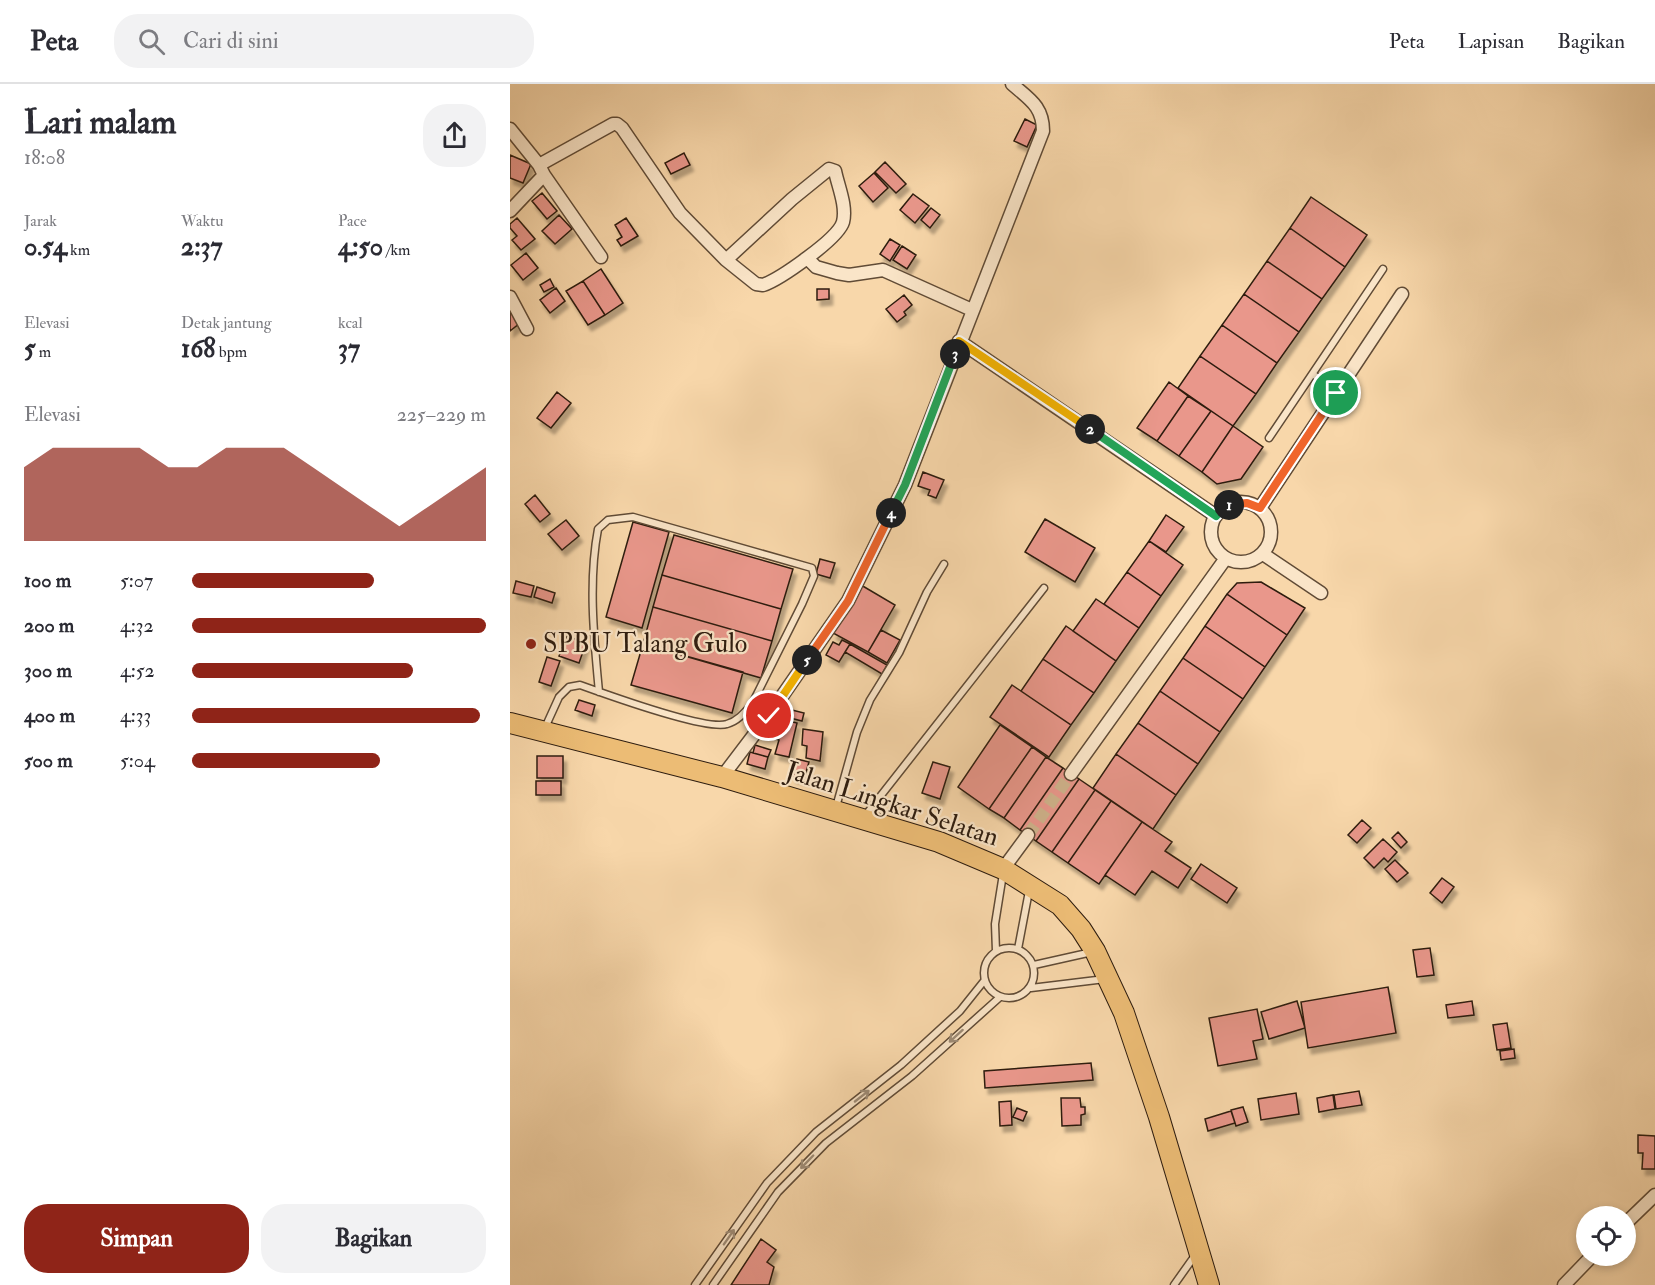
<!DOCTYPE html>
<html lang="id">
<head>
<meta charset="utf-8">
<style>
	:root { --surface:#fff; --page:#f2f2f3; --text:#2b2b33; --muted:#7c7c81; --line:#e1e1e2; --accent:#8f2418 }
	body { margin:0; font-family:"IM FELL Double Pica",serif; background:var(--page); color:var(--text); height:100vh; display:flex; flex-direction:column; font-size:22px; white-space:nowrap }
	* { box-sizing:border-box; margin:0 }
	p { font-size:20px; color:var(--muted) }
	.icon { flex:none; width:33px; height:33px; fill:none; stroke:currentColor; stroke-width:2; stroke-linecap:round; stroke-linejoin:round }
	.map { position:relative; flex:1; overflow:hidden }
	.details { display:flex; flex-direction:column; background:var(--surface); width:510px }
	.details>* { flex:none }
	.fabs { position:absolute; left:1066px; top:1122px; display:grid; gap:12px }
	.fabs a { display:grid; place-items:center; width:60px; height:60px; border-radius:50%; background:var(--surface); box-shadow:0 3px 9px #0003; font-size:30px }
	.pin { position:absolute; display:grid; place-items:center; width:51px; height:51px; color:#fff; margin:-26px; border:3px solid #fff; border-radius:50%; box-shadow:0 2px 6px #0007 }
	.km { position:absolute; width:30px; height:30px; margin:-15px; border-radius:50%; background:#222; color:#fff; font-size:16px; line-height:30px; text-align:center }
	.round { display:grid; place-items:center; flex:none; width:63px; height:63px; border-radius:24px; background:var(--page) }
	.overview { display:flex; align-items:center; justify-content:space-between; height:102px; padding:0 24px }
	h1 { font-size:33px; font-weight:700; line-height:45px }
	.figures { display:grid; grid-template-columns:repeat(3,1fr); gap:9px; height:102px; padding:6px 24px }
	.figures div { display:grid; align-content:center }
	.figures b { font-size:26px; font-weight:700 }
	.figures small { font-size:16px; font-weight:400 }
	.figures p { font-size:16px }
	.chart { height:168px; padding:12px 24px }
	.chart p { display:flex; justify-content:space-between }
	.chart svg { width:100%; height:108px; margin-top:6px; fill:var(--accent); opacity:.7 }
	.primary-button { display:flex; gap:12px; margin-top:auto; padding:12px 24px }
	.primary-button a { flex:1; height:69px; border-radius:24px; background:var(--accent); color:#fff; font-size:24px; font-weight:700; line-height:69px; text-align:center }
	.primary-button a+a { background:var(--page); color:var(--text) }
	ul { padding:0 24px; list-style:none; font-size:20px }
	li { display:grid; grid-template-columns:96px 72px 1fr; align-items:center; height:45px }
	li i { height:15px; border-radius:8px; background:var(--accent) }
	header { display:flex; align-items:center; gap:36px; box-sizing:border-box; height:84px; padding:0 30px; background:var(--surface); border-bottom:2px solid var(--line) }
	header strong { font-size:28px }
	nav { display:flex; gap:33px; margin-inline-start:auto; font-size:21px }
	.search { width:420px; height:54px; background:var(--page); display:flex; align-items:center; gap:15px; box-sizing:border-box; padding:0 21px; border-radius:24px; color:var(--muted); font-size:22px }
	main { display:flex; flex:1; min-height:0 }
	.map>svg:first-child { display:block }
	.building { fill:#e9978b; stroke:#2d1c0f; stroke-width:1.5; filter:url(#shadow) }
	.lines { fill:none; stroke-linecap:round; stroke-linejoin:round }
	.minor-tunnel { stroke:#cfb28b; stroke-width:12; stroke-dasharray:12 6; stroke-linecap:butt }
	.service-casing { stroke:#604b36; stroke-width:9 }
	.minor-casing { stroke:#604b36; stroke-width:15 }
	.trunk-casing { stroke:#2d1c0f; stroke-width:22 }
	.service { stroke:#fae5c8; stroke-width:6 }
	.minor { stroke:#fae5c8; stroke-width:12 }
	.trunk { stroke:#ecbc75; stroke-width:20 }
	.oneway { stroke:#9e8b75 }
	.split-1-casing { stroke:#fff; stroke-width:12 }
	.split-2-casing { stroke:#fff; stroke-width:12 }
	.split-3-casing { stroke:#fff; stroke-width:12 }
	.split-4-casing { stroke:#fff; stroke-width:12 }
	.split-5-casing { stroke:#fff; stroke-width:12 }
	.split-6-casing { stroke:#fff; stroke-width:12 }
	.split-1 { stroke:#f0652b; stroke-width:8 }
	.split-2 { stroke:#22a559; stroke-width:8 }
	.split-3 { stroke:#f5b400; stroke-width:8 }
	.split-4 { stroke:#22a559; stroke-width:8 }
	.split-5 { stroke:#f0652b; stroke-width:8 }
	.split-6 { stroke:#f5b400; stroke-width:8 }
	.poi-dot { fill:#8f2418; stroke:#fae5c8; stroke-width:2 }
	.labels { text-anchor:middle; dominant-baseline:central; stroke-width:4.5; stroke-linejoin:round; paint-order:stroke }
	.poi-label { font-size:26px; fill:#2d1c0f; stroke:#fae5c8; text-anchor:start }
	.street-label { font-size:26px; fill:#2d1c0f; stroke:#fae5c8 }
</style>
</head>
<body>
<header>
<strong>Peta</strong>
<div class="search"><svg class="icon" aria-label="search" viewBox="0 0 24 24"><circle cx="10" cy="10" r="6"/><path d="M15 15l6 6"/></svg>Cari di sini</div>
<nav><a>Peta</a><a>Lapisan</a><a>Bagikan</a></nav>
</header>
<main>
<section class="details">
<div class="overview"><div><h1>Lari malam</h1><p>18:08</p></div><a class="round"><svg class="icon" aria-label="share" viewBox="0 0 24 24"><path d="M12 15V3M7 8l5-5 5 5M5 13v7h14v-7"/></svg></a></div>
<div class="figures">
<div><p>Jarak</p><b>0.54<small> km</small></b></div>
<div><p>Waktu</p><b>2:37</b></div>
<div><p>Pace</p><b>4:50<small> /km</small></b></div>
</div>
<div class="figures">
<div><p>Elevasi</p><b>5<small> m</small></b></div>
<div><p>Detak jantung</p><b>168<small> bpm</small></b></div>
<div><p>kcal</p><b>37</b></div>
</div>
<div class="chart"><p><span>Elevasi</span>225–229 m</p>
<svg viewBox="0 0 160 44" preserveAspectRatio="none"><path d="M0 44V14L10 6L20 6L30 6L40 6L50 14L60 14L70 6L80 6L90 6L100 14L110 22L120 30L130 38L140 30L150 22L160 14V44z"/></svg>
</div>
<ul>
<li><b>100 m</b>5:07<i style="width:62%"></i></li>
<li><b>200 m</b>4:32<i style="width:100%"></i></li>
<li><b>300 m</b>4:52<i style="width:75%"></i></li>
<li><b>400 m</b>4:33<i style="width:98%"></i></li>
<li><b>500 m</b>5:04<i style="width:64%"></i></li>
</ul>
<div class="primary-button"><a>Simpan</a><a>Bagikan</a></div>
</section>
<div class="map">
<svg width="1145" height="1201" viewBox="0 0 1145 1201">
	<defs>
		<filter id="shadow"><feDropShadow dx="3.5" dy="6" stdDeviation="1.5" flood-color="#0004"/></filter>
	</defs>
	<rect width="100%" height="100%" fill="#f8d7aa"/>
	<filter id="stains"><feTurbulence type="fractalNoise" baseFrequency=".00333" numOctaves="4"/><feColorMatrix values="0 0 0 0 .2 0 0 0 0 .09 0 0 0 0 .02 0 0 0 .5 -.17"/></filter>
	<radialGradient id="worn" r=".72"><stop offset=".6" stop-color="#630" stop-opacity="0"/><stop offset="1" stop-color="#630" stop-opacity=".3"/></radialGradient>
	<!-- building -->
	<path class="building" d="M515 35 527 41 517 63 504 57Z
		M174 69 180 81 161 90 155 79Z
		M0 71 21 80 13 99 0 94Z
		M375 78 396 100 386 109 365 88Z
		M364 89 378 104 363 118 349 102Z
		M32 109 47 127 37 135 22 117Z
		M403 110 419 122 405 139 390 126Z
		M801 113 857 151 835 183 780 144Z
		M421 124 430 131 420 144 411 136Z
		M49 131 62 145 45 160 32 147Z
		M7 134 25 155 11 166 2 156 7 152 0 144V140Z
		M116 134 128 152 111 162 107 156 112 153 105 141Z
		M780 144 835 183 812 215 757 177Z
		M380 155 390 161 380 177 370 170Z
		M392 162 406 171 397 185 383 176Z
		M16 169 28 184 13 196 1 181Z
		M757 177 812 215 789 248 734 210Z
		M91 185 113 219 95 231 73 197Z
		M40 195 44 203 34 208 30 201Z
		M73 197 95 231 78 241 56 207Z
		M46 204 55 217 40 229 30 216Z
		M307 205H319V215L307 216Z
		M734 210 789 248 767 279 712 241Z
		M394 211 402 221 394 228 396 231 387 238 376 225Z
		M2 228 10 239 0 247V230Z
		M712 241 767 279 746 310 690 272Z
		M690 272 746 310 723 342 668 304Z
		M659 298 678 312 647 357 627 344Z
		M47 308 61 319 41 344 27 334Z
		M678 312 701 327 669 372 647 357Z
		M701 327 723 342 692 388 669 372Z
		M723 342 753 363 731 395 707 400 692 388Z
		M413 388 434 396 426 414 418 411 420 406 408 402Z
		M25 411 40 430 30 438 15 420Z
		M656 431 674 443 656 468 639 457Z
		M535 435 585 464 565 498 515 468Z
		M56 436 69 452 52 466 38 450Z
		M123 438 159 448 132 544 96 533Z
		M164 451 283 485 271 525 152 491Z
		M639 457 673 481 651 512 617 488Z
		M310 475 325 479 320 494 306 490Z
		M617 488 651 512 629 544 594 520Z
		M152 491 271 525 262 557 143 523Z
		M6 497 24 502 21 513 3 509Z
		M751 498 795 524 777 551 717 510 727 499Z
		M351 501 385 521 358 568 323 549Z
		M27 503 45 509 42 519 24 513Z
		M717 510 777 551 755 583 695 542Z
		M586 515 629 544 606 577 563 547Z
		M143 523 262 557 251 594 133 560Z
		M556 542 606 577 584 609 533 575Z
		M695 542 755 583 733 615 673 574Z
		M371 546 390 556 377 579 358 568Z
		M57 552 76 559 69 579 49 572Z
		M332 556 340 560 329 578 316 571 323 558 329 561Z
		M133 560 233 588 222 629 121 601Z
		M340 560 377 581 372 590 335 568Z
		M37 573 50 577 41 602 29 598Z
		M673 574 733 615 710 648 650 607Z
		M533 575 584 609 561 641 511 607Z
		M502 601 561 641 539 673 480 633Z
		M650 607 710 648 688 680 628 639Z
		M69 616 85 621 82 632 65 626Z
		M278 625 294 629 292 637 276 633Z
		M266 634 287 639 279 673 265 670 269 656 266 655 268 650 262 649Z
		M628 639 688 680 666 711 606 670Z
		M490 641 522 663 479 725 448 703Z
		M293 645 313 648 310 677 296 674 297 662 292 661Z
		M245 661 261 666 258 673 243 669Z
		M522 663 536 673 494 734 479 725Z
		M240 668 258 673 255 685 237 680Z
		M606 670 666 711 643 745 583 704Z
		M27 672H53V694H27Z
		M536 673 553 684 510 746 494 734Z
		M287 675 299 678 294 695 283 693Z
		M423 678 440 683 430 715 412 709Z
		M553 684 569 695 526 757 510 746Z
		M569 695 585 706 542 768 526 757Z
		M26 697H51V711H26Z
		M585 706 601 717 558 779 542 768Z
		M601 717 632 738 589 800 558 779Z
		M852 736 861 744 847 759 838 751Z
		M632 738 662 758 655 767 681 784 668 804 642 787 625 811 595 791Z
		M888 748 897 758 891 764 882 754Z
		M873 755 887 768 878 778 874 774 864 784 854 774Z
		M885 776 898 789 887 798 875 785Z
		M691 780 727 804 717 819 681 795Z
		M932 794 944 803 932 819 920 809Z
		M920 864 924 891 907 893 903 866Z
		M878 903 886 949 798 964 791 918Z
		M787 917 795 944 759 955 751 928Z
		M962 917 964 931 938 934 936 921Z
		M747 925 753 955 743 957 747 975 708 982 699 934Z
		M997 939 1001 964 987 966 983 941Z
		M1004 965 1005 974 991 976 990 967Z
		M581 979 583 996 475 1004 474 987Z
		M849 1007 852 1021 826 1025 824 1011Z
		M786 1009 789 1030 751 1036 748 1015Z
		M823 1011 825 1025 809 1028 807 1014Z
		M551 1014H570L571 1023H575V1030L571 1031V1041L552 1042Z
		M501 1017 502 1041 490 1042 489 1018Z
		M733 1023 738 1038 726 1042 721 1026Z
		M507 1024 517 1028 513 1037 503 1033Z
		M721 1027 725 1039 698 1047 695 1035Z
		M1128 1051 1145 1052V1085H1132L1133 1069H1128Z
		M251 1155 266 1166 257 1178 264 1183 259 1201H221Z"/>
	<g class="lines">
		<!-- minor-tunnel -->
		<path class="minor-tunnel" d="M518 751 561 690"/>
		<defs>
			<path id="service" d="M803 290 826 309
				M759 354 873 185
				M34 646 49 613 59 603 70 601C95 610 197 647 217 640 228 637 235 628 242 620L292 520 304 492 302 484 123 433 98 436 88 445C78 498 84 555 89 608
				M326 723 347 648 360 616 389 569 417 508 434 480
				M354 733 534 504
				M474 889a25 25 0 1 1 50 0a25 25 0 1 1-50 0Z
				M508 865 519 807
				M486 867 485 840 493 790
				M524 881 582 868
				M521 904 595 895
				M185 1201 257 1099 306 1048 391 981 450 927 474 897
				M203 1201 268 1108 316 1059 402 992 490 913
				M664 1201 686 1170"/>
			<path id="minor" d="M0 45 29 81 34 91 0 127
				M29 81 103 40H107L112 44 170 129 216 176 246 200 253 201C270 195 328 155 333 138 337 122 328 102 325 87L319 85 282 115 216 176
				M34 91 91 173
				M297 174 306 183 327 189 339 191 373 186 462 226
				M0 213 17 245
				M449 257 706 432
				M701 448a30 30 0 1 1 60 0a30 30 0 1 1-60 0Z
				M750 424 892 210
				M753 470 811 509
				M561 690 716 474
				M212 693 259 631 338 517 395 401 533 47C533 22 519 15 502 0
				M493 785 518 751
				M1116 1139 1145 1111
				M1054 1201 1082 1172"/>
			<path id="trunk" d="M0 639 212 693 429 758 493 785 550 821 571 845 585 867 614 929 649 1033 699 1201"/>
		</defs>
		<!-- service casing -->
		<use href="#service" class="service-casing"/>
		<!-- minor casing -->
		<use href="#minor" class="minor-casing"/>
		<!-- trunk casing -->
		<use href="#trunk" class="trunk-casing"/>
		<!-- service -->
		<use href="#service" class="service"/>
		<!-- minor -->
		<use href="#minor" class="minor"/>
		<!-- trunk -->
		<use href="#trunk" class="trunk"/>
	</g>
	<!-- one-way arrows -->
	<defs><path id="oneway-shaft" d="M-6 0H5M1.5-3L5.5 0L1.5 3" fill="none" stroke-width="1.6" stroke-linecap="round" stroke-linejoin="round" transform="scale(1.5)"/></defs>
	<g class="oneway">
		<use href="#oneway-shaft" transform="translate(446 952) rotate(138)"/>
		<use href="#oneway-shaft" transform="translate(352 1012) rotate(-38)"/>
		<use href="#oneway-shaft" transform="translate(297 1078) rotate(134)"/>
		<use href="#oneway-shaft" transform="translate(219 1153) rotate(-55)"/>
	</g>
	<g class="lines">
		<defs>
			<path id="split-1" d="M719 421 737 419 750 424 826 309"/>
			<path id="split-2" d="M580 345 706 432 713 424 719 421"/>
			<path id="split-3" d="M445 270 449 257 580 345"/>
			<path id="split-4" d="M381 429 395 401 445 270"/>
			<path id="split-5" d="M297 576 338 517 381 429"/>
			<path id="split-6" d="M259 632 297 576"/>
		</defs>
		<!-- split-1 casing -->
		<use href="#split-1" class="split-1-casing"/>
		<!-- split-2 casing -->
		<use href="#split-2" class="split-2-casing"/>
		<!-- split-3 casing -->
		<use href="#split-3" class="split-3-casing"/>
		<!-- split-4 casing -->
		<use href="#split-4" class="split-4-casing"/>
		<!-- split-5 casing -->
		<use href="#split-5" class="split-5-casing"/>
		<!-- split-6 casing -->
		<use href="#split-6" class="split-6-casing"/>
		<!-- split-1 -->
		<use href="#split-1" class="split-1"/>
		<!-- split-2 -->
		<use href="#split-2" class="split-2"/>
		<!-- split-3 -->
		<use href="#split-3" class="split-3"/>
		<!-- split-4 -->
		<use href="#split-4" class="split-4"/>
		<!-- split-5 -->
		<use href="#split-5" class="split-5"/>
		<!-- split-6 -->
		<use href="#split-6" class="split-6"/>
	</g>
	<!-- markers -->
	<circle class="poi-dot" cx="21" cy="560" r="6"/>
	<g class="labels">
		<!-- poi labels -->
		<g class="poi-label">
			<text x="33" y="560">SPBU Talang Gulo</text>
		</g>
		<!-- street labels -->
		<g class="street-label">
			<text transform="translate(382 720) rotate(18)">Jalan Lingkar Selatan</text>
		</g>
	</g>
	<rect width="100%" height="100%" filter="url(#stains)"/>
	<rect width="100%" height="100%" fill="url(#worn)"/>
</svg>
<div class="fabs">
<a><svg class="icon" aria-label="locate" viewBox="0 0 24 24"><circle cx="12" cy="12" r="6"/><path d="M12 2v4M12 18v4M2 12h4M18 12h4"/></svg></a>
</div>
<div class="pin" style="left:826px;top:309px;background:#1e9e55"><svg class="icon" aria-label="arrive" viewBox="0 0 24 24"><path d="M6 21V4h12l-3 4 3 4H6"/></svg></div>
<div class="pin" style="left:259px;top:632px;background:#d93025"><svg class="icon" aria-label="check" viewBox="0 0 24 24"><path d="M5 12l5 5 9-10"/></svg></div>
<b class="km" style="left:719px;top:421px">1</b>
<b class="km" style="left:580px;top:345px">2</b>
<b class="km" style="left:445px;top:270px">3</b>
<b class="km" style="left:381px;top:429px">4</b>
<b class="km" style="left:297px;top:576px">5</b>
</div>
</main>
</body>
</html>
